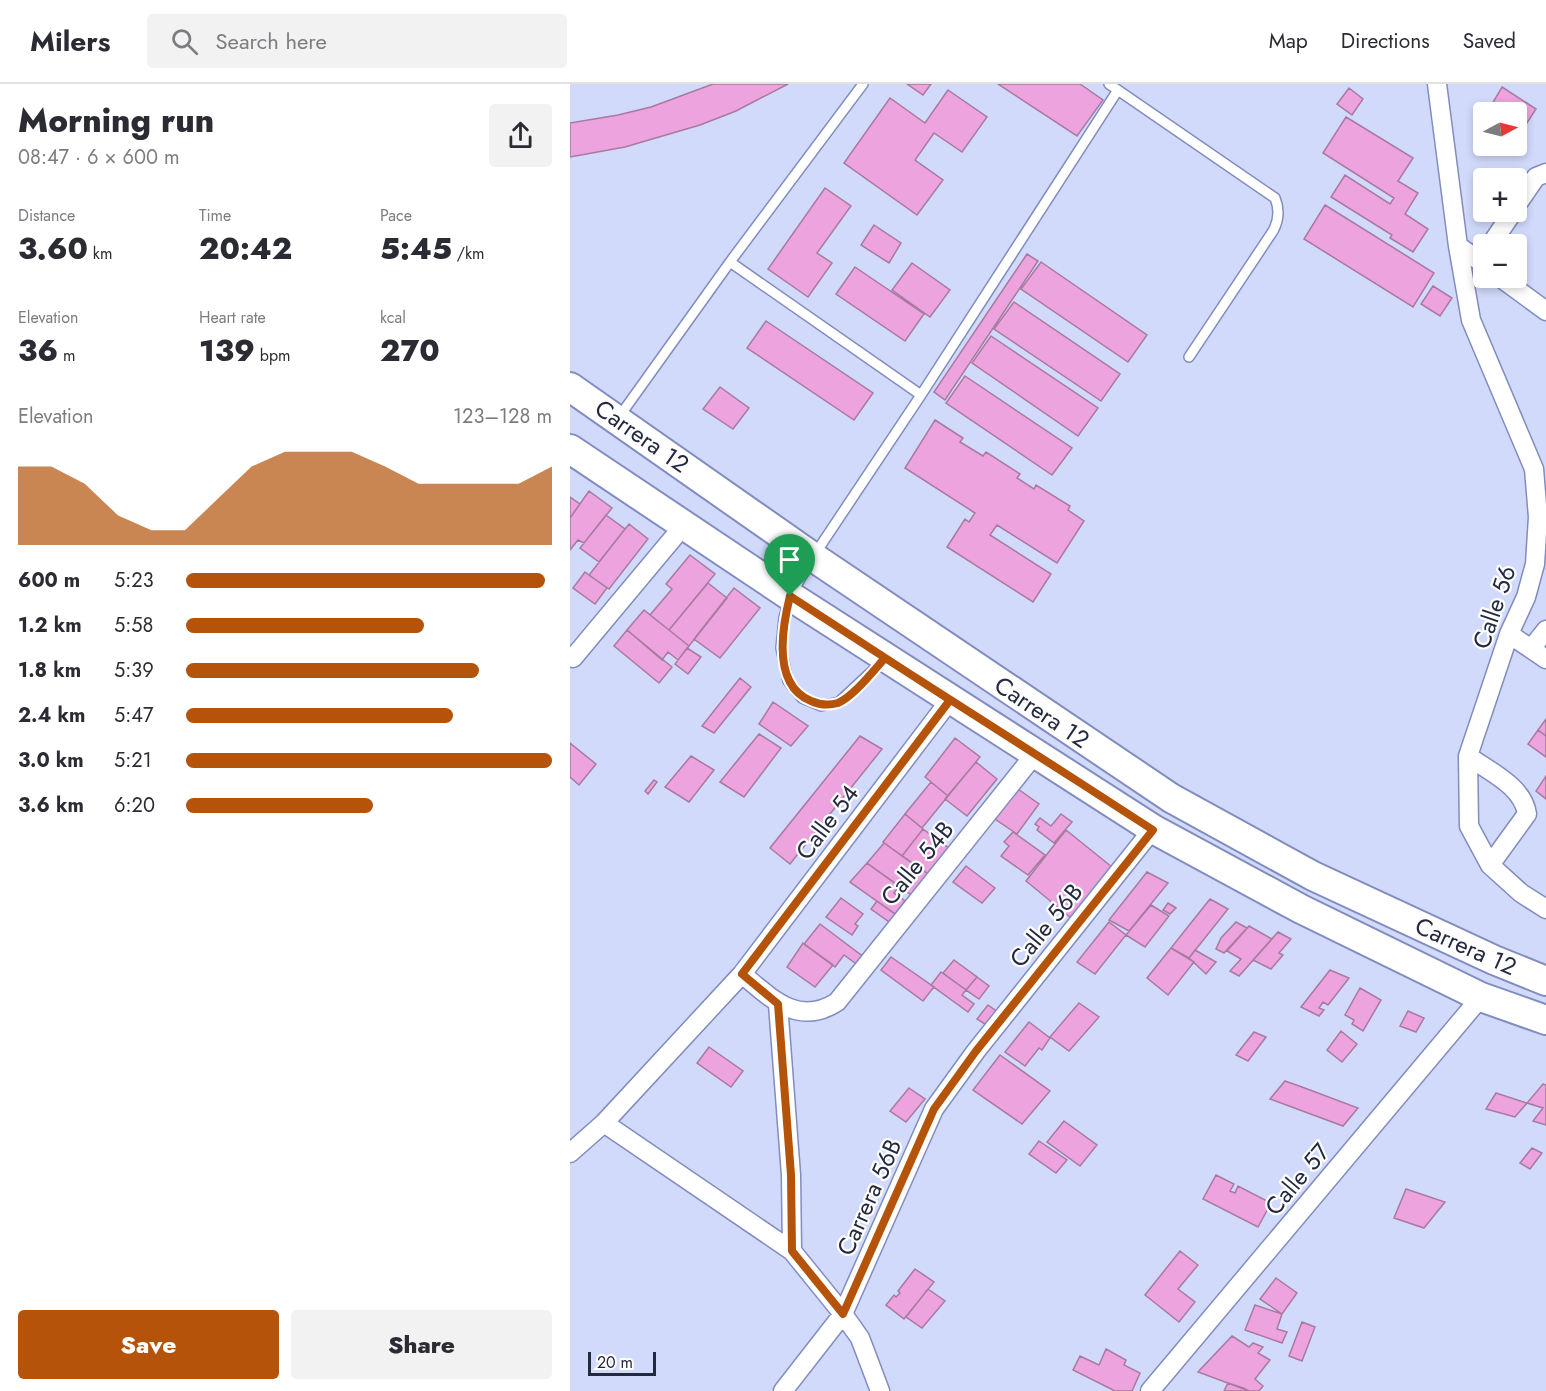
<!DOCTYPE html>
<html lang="en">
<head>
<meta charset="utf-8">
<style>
	:root { --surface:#fff; --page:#f2f2f3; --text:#2b2b33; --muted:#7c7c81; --line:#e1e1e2; --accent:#b45309 }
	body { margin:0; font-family:Jost,sans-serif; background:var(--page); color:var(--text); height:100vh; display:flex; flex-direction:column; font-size:22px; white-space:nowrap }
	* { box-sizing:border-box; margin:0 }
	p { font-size:20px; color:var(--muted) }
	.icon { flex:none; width:33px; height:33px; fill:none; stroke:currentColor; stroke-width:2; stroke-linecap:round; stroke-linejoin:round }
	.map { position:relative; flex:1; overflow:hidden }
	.sheet { display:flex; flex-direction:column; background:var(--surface); width:570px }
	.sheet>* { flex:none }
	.needle { width:39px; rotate:83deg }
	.fabs { position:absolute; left:903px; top:18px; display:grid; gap:12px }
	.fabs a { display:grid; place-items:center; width:54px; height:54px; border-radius:6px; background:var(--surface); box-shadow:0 3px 9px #0003; font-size:30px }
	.scale { position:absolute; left:18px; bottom:15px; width:68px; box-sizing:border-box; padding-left:6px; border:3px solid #24293e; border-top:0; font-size:16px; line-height:21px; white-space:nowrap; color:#24293e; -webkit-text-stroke:4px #fcfdfc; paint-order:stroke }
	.pin { position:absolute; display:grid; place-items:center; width:51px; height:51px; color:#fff; margin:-62px -26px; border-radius:50% 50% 50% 0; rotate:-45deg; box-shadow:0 0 6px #0007 }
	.pin .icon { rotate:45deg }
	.round { display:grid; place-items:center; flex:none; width:63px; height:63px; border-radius:6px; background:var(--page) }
	.summary { display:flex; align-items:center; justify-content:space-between; height:102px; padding:0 18px }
	h1 { font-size:33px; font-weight:800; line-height:45px }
	.figures { display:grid; grid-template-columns:repeat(3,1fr); gap:9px; height:102px; padding:6px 18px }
	.figures div { display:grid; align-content:center }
	.figures b { font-size:30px; font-weight:800 }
	.figures small { font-size:16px; font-weight:400 }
	.figures p { font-size:16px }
	.chart { height:168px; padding:12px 18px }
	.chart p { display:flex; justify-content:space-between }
	.chart svg { width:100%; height:108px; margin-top:6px; fill:var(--accent); opacity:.7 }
	.button { display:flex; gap:12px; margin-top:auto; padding:12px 18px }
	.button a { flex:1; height:69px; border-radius:6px; background:var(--accent); color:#fff; font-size:24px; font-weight:800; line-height:69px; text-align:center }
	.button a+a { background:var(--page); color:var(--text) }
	ul { padding:0 18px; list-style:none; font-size:20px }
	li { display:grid; grid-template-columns:96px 72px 1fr; align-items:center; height:45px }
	li i { height:15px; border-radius:8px; background:var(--accent) }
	header { display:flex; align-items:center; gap:36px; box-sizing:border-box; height:84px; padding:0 30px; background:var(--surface); border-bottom:2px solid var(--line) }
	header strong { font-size:28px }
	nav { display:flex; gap:33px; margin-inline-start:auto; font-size:21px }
	.search { width:420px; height:54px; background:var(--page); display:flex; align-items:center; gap:15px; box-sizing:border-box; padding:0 21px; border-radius:6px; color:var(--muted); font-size:22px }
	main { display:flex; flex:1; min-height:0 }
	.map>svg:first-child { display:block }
	.building { fill:#eca3de; stroke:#a87a9f; stroke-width:1.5 }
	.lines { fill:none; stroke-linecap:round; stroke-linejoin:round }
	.lane-casing { stroke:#818cbf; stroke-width:12 }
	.street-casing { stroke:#818cbf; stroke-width:21 }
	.primary-casing { stroke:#818cbf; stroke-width:32 }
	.lane { stroke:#fff; stroke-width:9 }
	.street { stroke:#fff; stroke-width:18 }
	.primary { stroke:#fff; stroke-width:28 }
	.route-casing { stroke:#fff; stroke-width:12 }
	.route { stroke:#b45309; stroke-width:8 }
	.labels { text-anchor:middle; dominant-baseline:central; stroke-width:4.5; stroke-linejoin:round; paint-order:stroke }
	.street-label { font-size:24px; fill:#24293e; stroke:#fcfdfc }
</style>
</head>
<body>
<header>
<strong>Milers</strong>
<div class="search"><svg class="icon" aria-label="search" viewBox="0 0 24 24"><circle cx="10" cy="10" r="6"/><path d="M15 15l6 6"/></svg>Search here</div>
<nav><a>Map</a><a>Directions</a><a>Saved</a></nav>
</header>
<main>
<section class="sheet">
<div class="summary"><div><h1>Morning run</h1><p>08:47 · 6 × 600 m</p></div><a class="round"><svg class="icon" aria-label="share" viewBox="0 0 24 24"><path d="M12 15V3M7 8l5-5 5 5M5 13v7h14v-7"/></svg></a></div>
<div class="figures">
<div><p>Distance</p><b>3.60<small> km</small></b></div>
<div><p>Time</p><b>20:42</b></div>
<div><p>Pace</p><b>5:45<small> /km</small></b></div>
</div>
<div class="figures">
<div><p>Elevation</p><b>36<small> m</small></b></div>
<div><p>Heart rate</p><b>139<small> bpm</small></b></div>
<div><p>kcal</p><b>270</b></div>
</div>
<div class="chart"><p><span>Elevation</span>123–128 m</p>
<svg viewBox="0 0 160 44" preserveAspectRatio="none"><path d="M0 44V12L10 12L20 19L30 32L40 38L50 38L60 25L70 12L80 6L90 6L100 6L110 12L120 19L130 19L140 19L150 19L160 12V44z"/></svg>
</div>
<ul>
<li><b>600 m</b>5:23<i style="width:98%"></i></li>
<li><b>1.2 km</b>5:58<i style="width:65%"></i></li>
<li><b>1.8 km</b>5:39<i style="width:80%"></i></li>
<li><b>2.4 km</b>5:47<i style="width:73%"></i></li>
<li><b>3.0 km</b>5:21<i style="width:100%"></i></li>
<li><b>3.6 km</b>6:20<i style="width:51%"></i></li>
</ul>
<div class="button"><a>Save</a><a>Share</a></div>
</section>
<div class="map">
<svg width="976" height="1307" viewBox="0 0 976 1307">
	<rect width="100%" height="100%" fill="#d2dafb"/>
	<!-- building -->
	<path class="building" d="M143 0H218L166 27 130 41 55 63 0 73V39L48 31 81 23Z
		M337 0H361L353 11Z
		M428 0H510L533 16 507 52Z
		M932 3 966 25 955 42 946 37V28H935L922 20Z
		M779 4 793 15 782 31 767 20Z
		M378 6 417 33 392 68 364 49 345 76 373 96 347 131 274 79 320 14 355 39Z
		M776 33 843 74 828 97 848 109 835 130 858 145 843 168 820 154 822 151 761 113 775 91 820 120 824 114 753 69Z
		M255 104 281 122 247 169 262 179 238 213 198 185Z
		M755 121 864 189 843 223 734 155Z
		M304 141 331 159 319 179 291 161Z
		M457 170 468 177 375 316 364 308Z
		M471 178 577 251 558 278 451 205Z
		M342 179 380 206 360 233 322 206Z
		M285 183 354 230 335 257 266 210Z
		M863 202 882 214 870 232 851 220Z
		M444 218 550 290 531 317 424 245Z
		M196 237 303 309 284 336 177 264Z
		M421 252 528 324 508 352 402 279Z
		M395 292 502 364 482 391 376 319Z
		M150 303 179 324 163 345 133 325Z
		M365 336 393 354 390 358 413 372 416 368 450 390 447 394 464 405 466 401 500 422 498 426 514 437 487 479 427 441 420 451 481 490 463 518 377 463 395 435 399 438 405 429 335 384Z
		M19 407 42 424 14 459 8 456 0 466V434Z
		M0 413 10 420 0 434Z
		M36 431 55 445 29 478 10 464Z
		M59 440 78 455 39 505 19 491Z
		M120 471 145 490 99 546 80 531 102 505 96 500Z
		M15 488 37 504 25 520 3 504Z
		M138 499 157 514 119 562 99 546Z
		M164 504 190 524 150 574 124 555Z
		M74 526 119 562 108 576 98 568 92 576 57 546Z
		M57 546 102 583 89 599 44 562Z
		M117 564 131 573 118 590 105 580Z
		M170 594 181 603 144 649 132 642Z
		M203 618 238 642 221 662 189 640Z
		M976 635V652L968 646Z
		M968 646 976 652V673L958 660Z
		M189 650 211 664 174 713 150 698Z
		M290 652 312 665 220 780 200 764Z
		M385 654 410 673 378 712 355 693Z
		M0 659 26 680 9 701 0 693Z
		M121 672 144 686 119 718 95 703Z
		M406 678 427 695 397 732 375 715Z
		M976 692V715L966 707Z
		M84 696 87 698 78 710 75 707Z
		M361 698 378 712 352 744 335 730Z
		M448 705 469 720 447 750 425 735Z
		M335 730 353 745 332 772 313 758Z
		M491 730 502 738 484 759 467 746 469 743 465 740 470 734 481 742Z
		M353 745 380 765 360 791 332 772Z
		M496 746 542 783 501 834 456 797Z
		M443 748 475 771 458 791 431 772 439 762 434 758Z
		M314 759 358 790 341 811 297 779Z
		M297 779 329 802 324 809 335 817 325 830 280 798Z
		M396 782 425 804 412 819 383 798Z
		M577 788 598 799 559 847 539 836Z
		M271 814 293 830 285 840 288 842 282 851 256 833Z
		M640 815 658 825 619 874 601 864Z
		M307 817 328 832 322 840 301 825Z
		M598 819 606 824 600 830 593 826Z
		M581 821 599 832 575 863 556 851Z
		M539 838 556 851 525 890 507 878Z
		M666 838 677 844 654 869 646 865 651 854Z
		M250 840 295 874 289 882 274 871 265 883 234 860Z
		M679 842 702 855 669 892 660 887 671 875 657 867Z
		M708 848 721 855 709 869 713 871 701 885 683 876Z
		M233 859 263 881 245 903 217 883Z
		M601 864 624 878 598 911 577 894Z
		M625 866 646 878 636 890 619 874Z
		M321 873 364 903 353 917 311 886Z
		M384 876 407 893 396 906 373 889Z
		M760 886 779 894 758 921 753 918 749 924 754 926 749 932 731 923Z
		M371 888 396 906 392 911 404 920 398 928 361 901Z
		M407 893 419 902 409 915 396 906Z
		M790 904 811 916 793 947 782 940 784 936 775 931Z
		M509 919 529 933 499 967 480 953Z
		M418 921 429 929 418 942 407 935Z
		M838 927 854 934 846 948 830 942Z
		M459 938 480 954 472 966 469 964 455 982 435 968Z
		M771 947 787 960 772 978 757 966Z
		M684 948 696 953 678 977 666 971Z
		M139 963 173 987 161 1003 127 979Z
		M430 971 480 1007 452 1040 403 1006Z
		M715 997 732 1003 788 1024 773 1042 700 1015Z
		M973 1000 976 1001V1041L963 1037 973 1024 957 1019Z
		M339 1004 355 1015 336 1038 320 1027Z
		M926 1009 957 1019 945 1033 916 1025Z
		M494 1037 527 1061 510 1082 477 1058Z
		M469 1057 497 1076 486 1089 459 1070Z
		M962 1064 972 1069 960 1085 950 1079Z
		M646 1091 664 1100 660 1107 665 1109 668 1102 701 1119 688 1143 633 1115Z
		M836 1105 875 1118 854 1144 824 1134Z
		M610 1167 628 1181 608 1205 625 1218 609 1238 575 1211Z
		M345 1185 364 1198 334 1235 316 1221 324 1211 326 1213 330 1209 328 1207Z
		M706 1194 727 1209 712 1230 690 1215Z
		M358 1205 375 1217 352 1244 336 1233Z
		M685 1221 712 1230 707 1245 717 1248 712 1259 675 1246Z
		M732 1238 745 1243 732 1277 719 1272Z
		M662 1252 679 1263 683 1259 693 1263 688 1269 700 1276 685 1295 693 1302 689 1307H679L628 1288Z
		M536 1265 556 1276 554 1281 570 1289 562 1307H545L503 1286 510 1272 529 1281Z
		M658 1299 673 1304 679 1307H654Z"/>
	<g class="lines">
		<defs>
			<path id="lane" d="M539 0 705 114C710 126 709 136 703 147L619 273
				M160 178 351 311
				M49 333 160 178 293 0
				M313 577 269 618 251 622 232 614 218 597 211 564 214 534 220 512 243 473 351 311 548 6"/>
			<path id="street" d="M867 0 888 162 901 236 964 385 968 433 965 480 956 513 939 550 898 672 899 742 920 781 951 809 976 825
				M946 122 966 93 976 89
				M921 160 943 128
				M888 162 914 180
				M931 194 976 227
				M939 550 976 575
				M961 565 976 546
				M3 574 114 441
				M898 672C920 688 953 702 957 730L920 781
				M172 890C201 914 228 943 267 918L465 670
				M208 920 221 1091 222 1167
				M34 1039 222 1167 273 1230 290 1254 310 1307
				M0 1069 34 1039 172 890 380 616
				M213 1307 273 1230 364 1025 406 967 583 745
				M580 1307 911 913"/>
			<path id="primary" d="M0 303 243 473 601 714 743 792 924 876 976 897
				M0 365 220 512 583 745 731 825 911 913 976 936"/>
		</defs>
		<!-- lane casing -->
		<use href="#lane" class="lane-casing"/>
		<!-- street casing -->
		<use href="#street" class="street-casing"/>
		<!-- primary casing -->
		<use href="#primary" class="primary-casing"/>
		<!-- lane -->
		<use href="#lane" class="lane"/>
		<!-- street -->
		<use href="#street" class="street"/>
		<!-- primary -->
		<use href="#primary" class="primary"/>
	</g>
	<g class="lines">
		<defs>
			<path id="route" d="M220 512 380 616 172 890 208 920 221 1091 222 1167 273 1230 364 1025 406 967 583 746C494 688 404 631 315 574 304 586 283 613 268 619 258 622 250 621 241 617 202 601 212 544 220 512"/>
		</defs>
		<!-- route casing -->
		<use href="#route" class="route-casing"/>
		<!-- route -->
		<use href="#route" class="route"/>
	</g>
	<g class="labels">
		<!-- street labels -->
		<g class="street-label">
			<text transform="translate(72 352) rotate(35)">Carrera 12</text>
			<text transform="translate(924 523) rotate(-71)">Calle 56</text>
			<text transform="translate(472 628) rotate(34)">Carrera 12</text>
			<text transform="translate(257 738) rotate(-53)">Calle 54</text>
			<text transform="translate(347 779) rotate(-51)">Calle 54B</text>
			<text transform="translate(476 841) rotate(-51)">Calle 56B</text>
			<text transform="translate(896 862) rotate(24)">Carrera 12</text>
			<text transform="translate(727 1095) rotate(-50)">Calle 57</text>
			<text transform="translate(299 1113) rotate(-66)">Carrera 56B</text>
		</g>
	</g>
</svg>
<div class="fabs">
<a><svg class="needle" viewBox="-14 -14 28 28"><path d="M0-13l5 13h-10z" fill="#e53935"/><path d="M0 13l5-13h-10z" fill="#7c7c81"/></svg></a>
<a>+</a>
<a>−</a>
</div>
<div class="scale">20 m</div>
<div class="pin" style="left:220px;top:512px;background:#1e9e55"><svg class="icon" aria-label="arrive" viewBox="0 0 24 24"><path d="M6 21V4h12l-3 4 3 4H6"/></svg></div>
</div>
</main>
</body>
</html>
